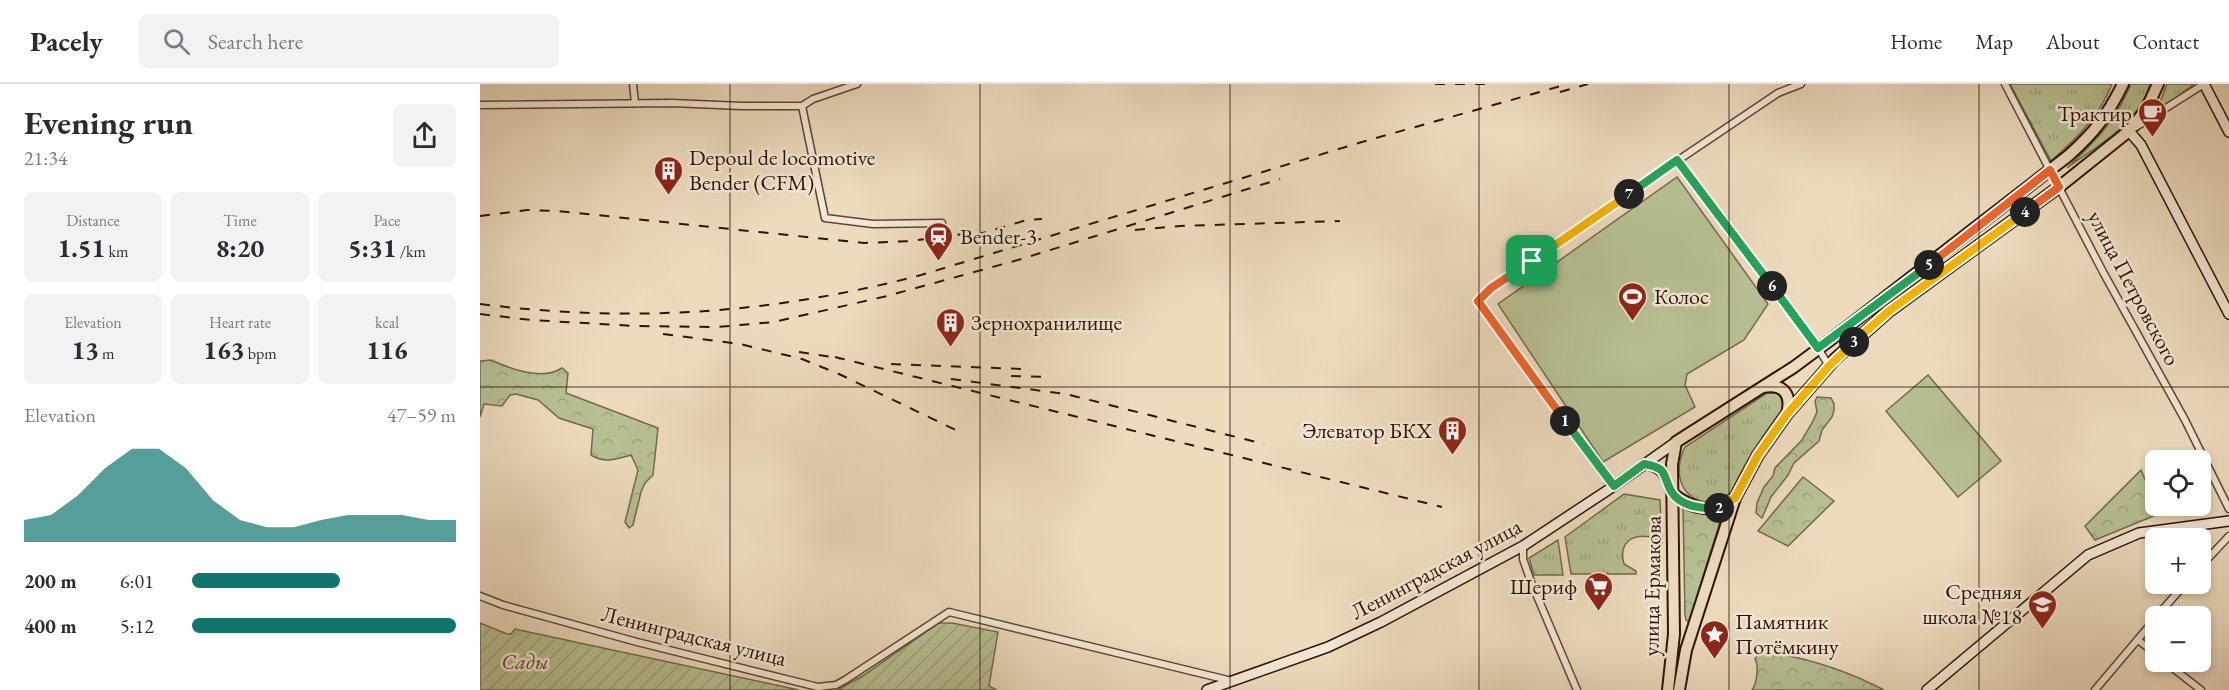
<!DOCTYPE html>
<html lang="en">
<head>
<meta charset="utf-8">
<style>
	:root { --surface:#fff; --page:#f2f2f3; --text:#2b2b33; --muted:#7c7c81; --line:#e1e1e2; --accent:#0f766e }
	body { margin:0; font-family:"EB Garamond",serif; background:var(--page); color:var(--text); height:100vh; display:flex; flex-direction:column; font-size:22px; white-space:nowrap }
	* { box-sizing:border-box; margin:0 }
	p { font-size:20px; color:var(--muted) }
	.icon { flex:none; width:33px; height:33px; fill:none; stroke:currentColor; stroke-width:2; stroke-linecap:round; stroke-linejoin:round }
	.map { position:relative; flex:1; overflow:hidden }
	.side { display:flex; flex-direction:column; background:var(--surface); width:480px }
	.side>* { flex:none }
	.controls { position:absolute; left:1665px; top:366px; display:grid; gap:12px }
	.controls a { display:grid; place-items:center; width:66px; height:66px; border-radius:9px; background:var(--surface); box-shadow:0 3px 9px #0003; font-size:30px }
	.pin { position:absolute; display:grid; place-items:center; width:51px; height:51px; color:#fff; margin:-26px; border-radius:12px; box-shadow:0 3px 9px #0006 }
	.km { position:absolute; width:30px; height:30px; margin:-15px; border-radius:50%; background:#222; color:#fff; font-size:16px; line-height:30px; text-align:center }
	.round { display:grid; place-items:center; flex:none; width:63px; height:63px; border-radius:9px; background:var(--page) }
	.summary { display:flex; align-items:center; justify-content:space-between; height:102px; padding:0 24px }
	h1 { font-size:33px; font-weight:700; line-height:45px }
	.stats { display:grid; grid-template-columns:repeat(3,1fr); gap:9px; height:102px; padding:6px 24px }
	.stats div { display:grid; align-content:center; border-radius:9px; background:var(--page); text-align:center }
	.stats b { font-size:26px; font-weight:700 }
	.stats small { font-size:16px; font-weight:400 }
	.stats p { font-size:16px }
	.chart { height:168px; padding:12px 24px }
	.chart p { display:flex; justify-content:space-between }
	.chart svg { width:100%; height:108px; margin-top:6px; fill:var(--accent); opacity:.7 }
	ul { padding:0 24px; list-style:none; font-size:20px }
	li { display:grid; grid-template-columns:96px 72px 1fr; align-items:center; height:45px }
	li i { height:15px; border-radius:8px; background:var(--accent) }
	header { display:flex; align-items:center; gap:36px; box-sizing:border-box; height:84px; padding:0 30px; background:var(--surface); border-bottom:2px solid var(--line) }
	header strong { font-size:28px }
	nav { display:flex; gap:33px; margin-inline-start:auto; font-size:21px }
	.search { width:420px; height:54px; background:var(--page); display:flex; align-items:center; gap:15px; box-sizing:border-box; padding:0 21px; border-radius:9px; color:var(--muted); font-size:22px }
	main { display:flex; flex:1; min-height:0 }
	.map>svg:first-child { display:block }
	.grass { fill:url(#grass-tufts); stroke:#726a4c; stroke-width:1.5 }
	.forest { fill:url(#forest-crowns); stroke:#726a4c; stroke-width:1.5 }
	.garden { fill:url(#garden-furrows); stroke:#726a4c; stroke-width:1.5 }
	.pitch { fill:#b7c093; stroke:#726a4c; stroke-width:1.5 }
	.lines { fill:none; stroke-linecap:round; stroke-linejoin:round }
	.street-casing { stroke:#5e4532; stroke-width:9 }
	.secondary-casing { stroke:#2e1304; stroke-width:12 }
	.primary-casing { stroke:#2e1304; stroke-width:14 }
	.street { stroke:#f3e8d5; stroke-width:6 }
	.secondary { stroke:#f3e8d5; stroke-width:9 }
	.primary { stroke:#eddbbe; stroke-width:10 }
	.rail { stroke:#2e1304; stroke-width:2; stroke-dasharray:10 10; stroke-linecap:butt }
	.split-1-casing { stroke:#fff; stroke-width:12 }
	.split-2-casing { stroke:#fff; stroke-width:12 }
	.split-3-casing { stroke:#fff; stroke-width:12 }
	.split-4-casing { stroke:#fff; stroke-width:12 }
	.split-5-casing { stroke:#fff; stroke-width:12 }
	.split-6-casing { stroke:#fff; stroke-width:12 }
	.split-7-casing { stroke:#fff; stroke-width:12 }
	.split-8-casing { stroke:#fff; stroke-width:12 }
	.split-1 { stroke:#f0652b; stroke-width:8 }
	.split-2 { stroke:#22a559; stroke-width:8 }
	.split-3 { stroke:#f5b400; stroke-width:8 }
	.split-4 { stroke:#f5b400; stroke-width:8 }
	.split-5 { stroke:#f0652b; stroke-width:8 }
	.split-6 { stroke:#22a559; stroke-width:8 }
	.split-7 { stroke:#22a559; stroke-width:8 }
	.split-8 { stroke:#f5b400; stroke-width:8 }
	.grid { fill:none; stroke:#2e1304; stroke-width:1.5; stroke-opacity:0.55 }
	.labels { text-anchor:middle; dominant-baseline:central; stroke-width:5; stroke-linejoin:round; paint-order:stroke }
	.poi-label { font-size:22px; fill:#2e1304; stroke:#f3e8d5; text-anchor:start }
	.street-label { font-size:22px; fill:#2e1304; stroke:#f3e8d5 }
	.park-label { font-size:22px; font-style:italic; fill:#57472f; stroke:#f3e8d5 }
</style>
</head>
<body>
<header>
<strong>Pacely</strong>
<div class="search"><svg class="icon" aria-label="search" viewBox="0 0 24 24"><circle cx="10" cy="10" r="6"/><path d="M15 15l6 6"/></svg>Search here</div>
<nav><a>Home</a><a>Map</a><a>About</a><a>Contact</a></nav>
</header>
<main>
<section class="side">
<div class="summary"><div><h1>Evening run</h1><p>21:34</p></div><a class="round"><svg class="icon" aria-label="share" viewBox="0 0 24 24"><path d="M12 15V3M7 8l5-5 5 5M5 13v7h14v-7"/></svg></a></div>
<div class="stats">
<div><p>Distance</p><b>1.51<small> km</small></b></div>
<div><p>Time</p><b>8:20</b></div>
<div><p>Pace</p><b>5:31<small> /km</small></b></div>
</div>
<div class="stats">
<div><p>Elevation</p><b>13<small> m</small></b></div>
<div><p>Heart rate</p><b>163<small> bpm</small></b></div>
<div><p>kcal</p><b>116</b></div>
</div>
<div class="chart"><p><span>Elevation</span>47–59 m</p>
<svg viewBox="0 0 160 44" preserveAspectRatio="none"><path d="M0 44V35L10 33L20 25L30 14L40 6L50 6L60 14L70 27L80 35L90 38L100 38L110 35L120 33L130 33L140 33L150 35L160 35V44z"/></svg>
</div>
<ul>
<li><b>200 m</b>6:01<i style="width:56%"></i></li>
<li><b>400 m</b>5:12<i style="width:100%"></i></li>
</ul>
</section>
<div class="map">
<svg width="1749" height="606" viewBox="0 0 1749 606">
	<defs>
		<pattern id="grass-tufts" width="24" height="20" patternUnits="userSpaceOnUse" patternTransform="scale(1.5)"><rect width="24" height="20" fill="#b7c093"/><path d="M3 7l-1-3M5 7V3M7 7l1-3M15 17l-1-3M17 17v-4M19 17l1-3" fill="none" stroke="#9ea47d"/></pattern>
		<pattern id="forest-crowns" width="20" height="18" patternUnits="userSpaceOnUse" patternTransform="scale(1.5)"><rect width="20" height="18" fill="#b7c093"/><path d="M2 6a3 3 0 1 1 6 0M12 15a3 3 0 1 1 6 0" fill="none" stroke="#9ea47d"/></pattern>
		<pattern id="garden-furrows" width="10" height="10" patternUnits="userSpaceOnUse" patternTransform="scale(1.5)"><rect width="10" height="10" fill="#b7c093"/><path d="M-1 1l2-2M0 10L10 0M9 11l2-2" fill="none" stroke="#9ea47d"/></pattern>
	</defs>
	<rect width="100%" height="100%" fill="#eddbbe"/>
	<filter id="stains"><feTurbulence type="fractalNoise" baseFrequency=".00333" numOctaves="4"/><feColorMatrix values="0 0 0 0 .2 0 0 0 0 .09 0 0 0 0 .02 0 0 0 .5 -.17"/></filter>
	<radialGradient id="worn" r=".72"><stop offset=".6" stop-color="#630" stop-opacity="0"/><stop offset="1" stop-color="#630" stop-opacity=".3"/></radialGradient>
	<!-- grass -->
	<path class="grass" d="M1530 0H1632C1619 33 1597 54 1571 77Z
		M1651 0H1670C1659 40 1618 61 1587 84 1616 56 1635 38 1651 0Z
		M1687 0H1714L1679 27 1677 26Z
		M1287 309H1297L1302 315 1304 323C1282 352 1263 381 1248 415 1210 429 1188 397 1205 363Z
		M1144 410 1180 416 1182 459C1163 445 1136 453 1144 480L1156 487V490H1091L1085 453Z
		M1078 456 1083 491H1054L1049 474Z"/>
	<!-- forest -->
	<path class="forest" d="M11 276C31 285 62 297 82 284L88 289 86 309 178 344 173 391 165 399 161 408 153 441 149 444 145 438 158 386 151 371C136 375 125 380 111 371L113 345 79 334 58 316 36 310 30 311 22 322 4 320 0 333V277Z
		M1337 313 1351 314 1354 320V326L1352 333 1342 346 1339 357 1314 379 1308 391 1291 413 1282 434 1276 429 1277 419 1284 403 1293 392 1295 384 1322 356 1332 339 1337 328 1335 317Z
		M1661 386 1676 422 1681 429 1615 456 1605 442Z
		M1323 393 1354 417 1308 462 1278 447Z
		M1204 422 1218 429 1242 431 1209 538 1206 536 1205 531 1203 423Z
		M1281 567C1324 573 1366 586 1404 606H1272C1277 599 1279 582 1275 575Z"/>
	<!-- garden -->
	<path class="garden" d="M0 539 27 550H31L35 545 319 606H0Z
		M459 539H472L518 548 509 602 517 606H358L384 591Z"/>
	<!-- pitch -->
	<path class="pitch" d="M1197 93 1288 220 1264 256 1207 290 1205 301 1215 323 1123 378 1018 220Z
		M1448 291 1521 377 1478 413 1406 327Z"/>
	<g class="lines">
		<defs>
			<path id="street" d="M153 0 155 19
				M1525 0 1623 188 1705 336 1749 425
				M0 21 192 19 262 22H322L333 15 377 0
				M322 22 345 134 393 140 462 139
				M1656 43 1724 0
				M1197 77 1298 9 1321 0
				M1134 402 998 217 1011 204 1197 77 1338 264 1349 282
				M1043 462V475L1051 498 1097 606
				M1720 483 1749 452
				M0 512 23 521 157 558 338 603 356 601 365 596 469 528 752 597
				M1677 532 1705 500
				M1658 556 1676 570
				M1685 578 1721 606
				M1615 606 1676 534"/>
			<path id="secondary" d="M1724 0 1749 48
				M1649 47 1661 61 1749 230
				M1164 380C1182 383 1185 390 1191 407
				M727 606 848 563 901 538 1043 462 1134 402 1196 358
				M1447 606 1608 471 1659 449 1749 437"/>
			<path id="primary" d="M1283 303C1304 299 1312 311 1307 330
				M1192 409C1214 427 1231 429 1255 414
				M1188 606 1194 550 1192 380 1196 358 1314 283 1349 257 1588 72C1615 48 1627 32 1643 0
				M1199 606 1206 566 1255 414 1278 371 1307 330 1355 275 1409 227 1579 103 1649 47 1666 26 1678 0"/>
		</defs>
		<!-- street casing -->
		<use href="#street" class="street-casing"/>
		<!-- secondary casing -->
		<use href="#secondary" class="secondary-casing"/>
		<!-- primary casing -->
		<use href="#primary" class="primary-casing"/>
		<!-- street -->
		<use href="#street" class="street"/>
		<!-- secondary -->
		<use href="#secondary" class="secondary"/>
		<!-- primary -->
		<use href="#primary" class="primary"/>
		<!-- rail -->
		<path class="rail" d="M955 0H1013
			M1080 8 1108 0
			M0 132 47 126 78 127 384 159 431 157 484 150 489 153 547 136 562 135
			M655 146 700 142 860 137
			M0 220C151 239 293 230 441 191L882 58 1088 0
			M0 230 51 236 156 242 237 243 294 238 407 212 538 176 800 95
			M183 250 260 260 322 275 359 290 482 349
			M319 268 364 275
			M355 273 962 423
			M411 280 542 285
			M531 292 568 293
			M471 295 586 310 784 360"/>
	</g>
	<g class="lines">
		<defs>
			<path id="split-1" d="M1052 177 1011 204 998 217 1085 337"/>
			<path id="split-2" d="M1085 337 1134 402 1164 380C1188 384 1182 390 1191 407 1200 423 1223 425 1239 424"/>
			<path id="split-3" d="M1239 424 1255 414 1278 371 1307 330 1349 282 1374 258"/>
			<path id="split-4" d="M1374 258 1409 227 1545 128"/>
			<path id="split-5" d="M1449 181 1570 86 1579 103 1545 128"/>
			<path id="split-6" d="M1292 202 1338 264 1449 181"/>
			<path id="split-7" d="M1149 110 1197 76 1292 202"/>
			<path id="split-8" d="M1052 177 1149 110"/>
		</defs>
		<!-- split-1 casing -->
		<use href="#split-1" class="split-1-casing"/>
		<!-- split-2 casing -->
		<use href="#split-2" class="split-2-casing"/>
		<!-- split-3 casing -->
		<use href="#split-3" class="split-3-casing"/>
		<!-- split-4 casing -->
		<use href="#split-4" class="split-4-casing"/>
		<!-- split-5 casing -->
		<use href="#split-5" class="split-5-casing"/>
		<!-- split-6 casing -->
		<use href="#split-6" class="split-6-casing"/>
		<!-- split-7 casing -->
		<use href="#split-7" class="split-7-casing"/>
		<!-- split-8 casing -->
		<use href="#split-8" class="split-8-casing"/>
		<!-- split-1 -->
		<use href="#split-1" class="split-1"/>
		<!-- split-2 -->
		<use href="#split-2" class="split-2"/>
		<!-- split-3 -->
		<use href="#split-3" class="split-3"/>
		<!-- split-4 -->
		<use href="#split-4" class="split-4"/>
		<!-- split-5 -->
		<use href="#split-5" class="split-5"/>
		<!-- split-6 -->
		<use href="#split-6" class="split-6"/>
		<!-- split-7 -->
		<use href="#split-7" class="split-7"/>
		<!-- split-8 -->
		<use href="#split-8" class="split-8"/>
	</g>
	<!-- grid -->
	<path class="grid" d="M250 0V606M500 0V606M750 0V606M999 0V606M1249 0V606M1499 0V606M0 303H1749"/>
	<!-- icons -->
	<defs>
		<symbol id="cafe-pin" viewBox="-11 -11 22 30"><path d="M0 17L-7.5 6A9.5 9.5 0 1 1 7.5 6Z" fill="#8f2418" stroke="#f3e8d5"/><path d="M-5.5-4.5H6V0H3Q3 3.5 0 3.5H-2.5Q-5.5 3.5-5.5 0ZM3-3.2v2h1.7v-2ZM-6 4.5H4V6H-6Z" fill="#fff"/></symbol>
		<symbol id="building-pin" viewBox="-11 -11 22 30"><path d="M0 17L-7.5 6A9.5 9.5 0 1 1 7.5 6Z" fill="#8f2418" stroke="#f3e8d5"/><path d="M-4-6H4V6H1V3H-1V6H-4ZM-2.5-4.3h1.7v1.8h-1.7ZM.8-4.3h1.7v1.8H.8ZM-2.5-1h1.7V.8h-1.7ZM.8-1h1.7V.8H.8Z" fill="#fff"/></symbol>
		<symbol id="station-pin" viewBox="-11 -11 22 30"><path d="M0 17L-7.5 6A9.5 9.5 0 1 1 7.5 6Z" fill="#8f2418" stroke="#f3e8d5"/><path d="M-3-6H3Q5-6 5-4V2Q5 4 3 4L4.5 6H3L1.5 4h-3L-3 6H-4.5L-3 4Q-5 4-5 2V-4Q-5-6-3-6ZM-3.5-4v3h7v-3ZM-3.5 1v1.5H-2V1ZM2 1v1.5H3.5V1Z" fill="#fff"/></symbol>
		<symbol id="stadium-pin" viewBox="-11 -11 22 30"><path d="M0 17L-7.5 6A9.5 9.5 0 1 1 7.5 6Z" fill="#8f2418" stroke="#f3e8d5"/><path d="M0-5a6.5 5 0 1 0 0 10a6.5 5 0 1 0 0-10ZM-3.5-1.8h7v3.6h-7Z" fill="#fff"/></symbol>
		<symbol id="supermarket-pin" viewBox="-11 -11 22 30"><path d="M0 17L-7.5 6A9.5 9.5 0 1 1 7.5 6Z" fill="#8f2418" stroke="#f3e8d5"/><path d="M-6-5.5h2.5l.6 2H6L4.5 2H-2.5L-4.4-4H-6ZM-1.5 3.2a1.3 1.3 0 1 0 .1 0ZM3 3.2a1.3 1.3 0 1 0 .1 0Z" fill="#fff"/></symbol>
		<symbol id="school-pin" viewBox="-11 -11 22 30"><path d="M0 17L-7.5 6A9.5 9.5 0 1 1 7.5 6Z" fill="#8f2418" stroke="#f3e8d5"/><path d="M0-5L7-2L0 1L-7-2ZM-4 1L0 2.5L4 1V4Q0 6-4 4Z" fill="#fff"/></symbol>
		<symbol id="sight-pin" viewBox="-11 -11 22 30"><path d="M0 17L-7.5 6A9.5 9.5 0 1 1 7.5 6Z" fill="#8f2418" stroke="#f3e8d5"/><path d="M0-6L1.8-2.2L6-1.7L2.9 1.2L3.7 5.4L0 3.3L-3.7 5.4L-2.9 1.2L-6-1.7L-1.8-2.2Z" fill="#fff"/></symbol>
	</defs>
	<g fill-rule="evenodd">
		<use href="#cafe-pin" x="1656" y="12" width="33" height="45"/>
		<use href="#building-pin" x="172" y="70" width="33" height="45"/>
		<use href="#station-pin" x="442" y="136" width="33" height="45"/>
		<use href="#stadium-pin" x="1136" y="196" width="33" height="45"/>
		<use href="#building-pin" x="454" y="222" width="33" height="45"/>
		<use href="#building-pin" x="956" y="330" width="33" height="45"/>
		<use href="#supermarket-pin" x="1102" y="486" width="33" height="45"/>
		<use href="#school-pin" x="1546" y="504" width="33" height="45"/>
		<use href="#sight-pin" x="1218" y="534" width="33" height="45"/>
	</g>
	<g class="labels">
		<!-- poi labels -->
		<g class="poi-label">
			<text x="1652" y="29" text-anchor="end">Трактир</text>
			<text x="209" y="73">Depoul de locomotive<tspan x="209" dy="25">Bender (CFM)</tspan></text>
			<text x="480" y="152">Bender-3</text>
			<text x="1174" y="212">Колос</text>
			<text x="491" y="238">Зернохранилище</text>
			<text x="952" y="346" text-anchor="end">Элеватор БКХ</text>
			<text x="1097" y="502" text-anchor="end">Шериф</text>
			<text x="1542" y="507" text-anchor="end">Средняя<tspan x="1542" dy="25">школа №18</tspan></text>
			<text x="1255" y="537">Памятник<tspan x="1255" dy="25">Потёмкину</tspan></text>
		</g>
		<!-- street labels -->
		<g class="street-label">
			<text transform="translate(1654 204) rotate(62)">улица Петровского</text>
			<text transform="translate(956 485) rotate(-28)">Ленинградская улица</text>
			<text transform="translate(1172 502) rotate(-89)">улица Ермакова</text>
			<text transform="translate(214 552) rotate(14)">Ленинградская улица</text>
		</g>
		<!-- park labels -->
		<g class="park-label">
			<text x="45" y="577">Сады</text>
		</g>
	</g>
	<rect width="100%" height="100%" filter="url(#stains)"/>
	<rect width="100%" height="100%" fill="url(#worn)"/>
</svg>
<div class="controls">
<a><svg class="icon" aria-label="locate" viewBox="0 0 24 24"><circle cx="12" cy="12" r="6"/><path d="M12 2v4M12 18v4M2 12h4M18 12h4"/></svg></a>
<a>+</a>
<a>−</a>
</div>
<div class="pin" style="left:1052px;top:177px;background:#1e9e55"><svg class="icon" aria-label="arrive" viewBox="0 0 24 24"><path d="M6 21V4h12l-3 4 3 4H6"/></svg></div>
<b class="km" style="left:1085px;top:337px">1</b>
<b class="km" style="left:1239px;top:424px">2</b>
<b class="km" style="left:1374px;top:258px">3</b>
<b class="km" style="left:1545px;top:128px">4</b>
<b class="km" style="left:1449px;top:181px">5</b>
<b class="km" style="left:1292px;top:202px">6</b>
<b class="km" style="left:1149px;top:110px">7</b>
</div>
</main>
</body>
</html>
